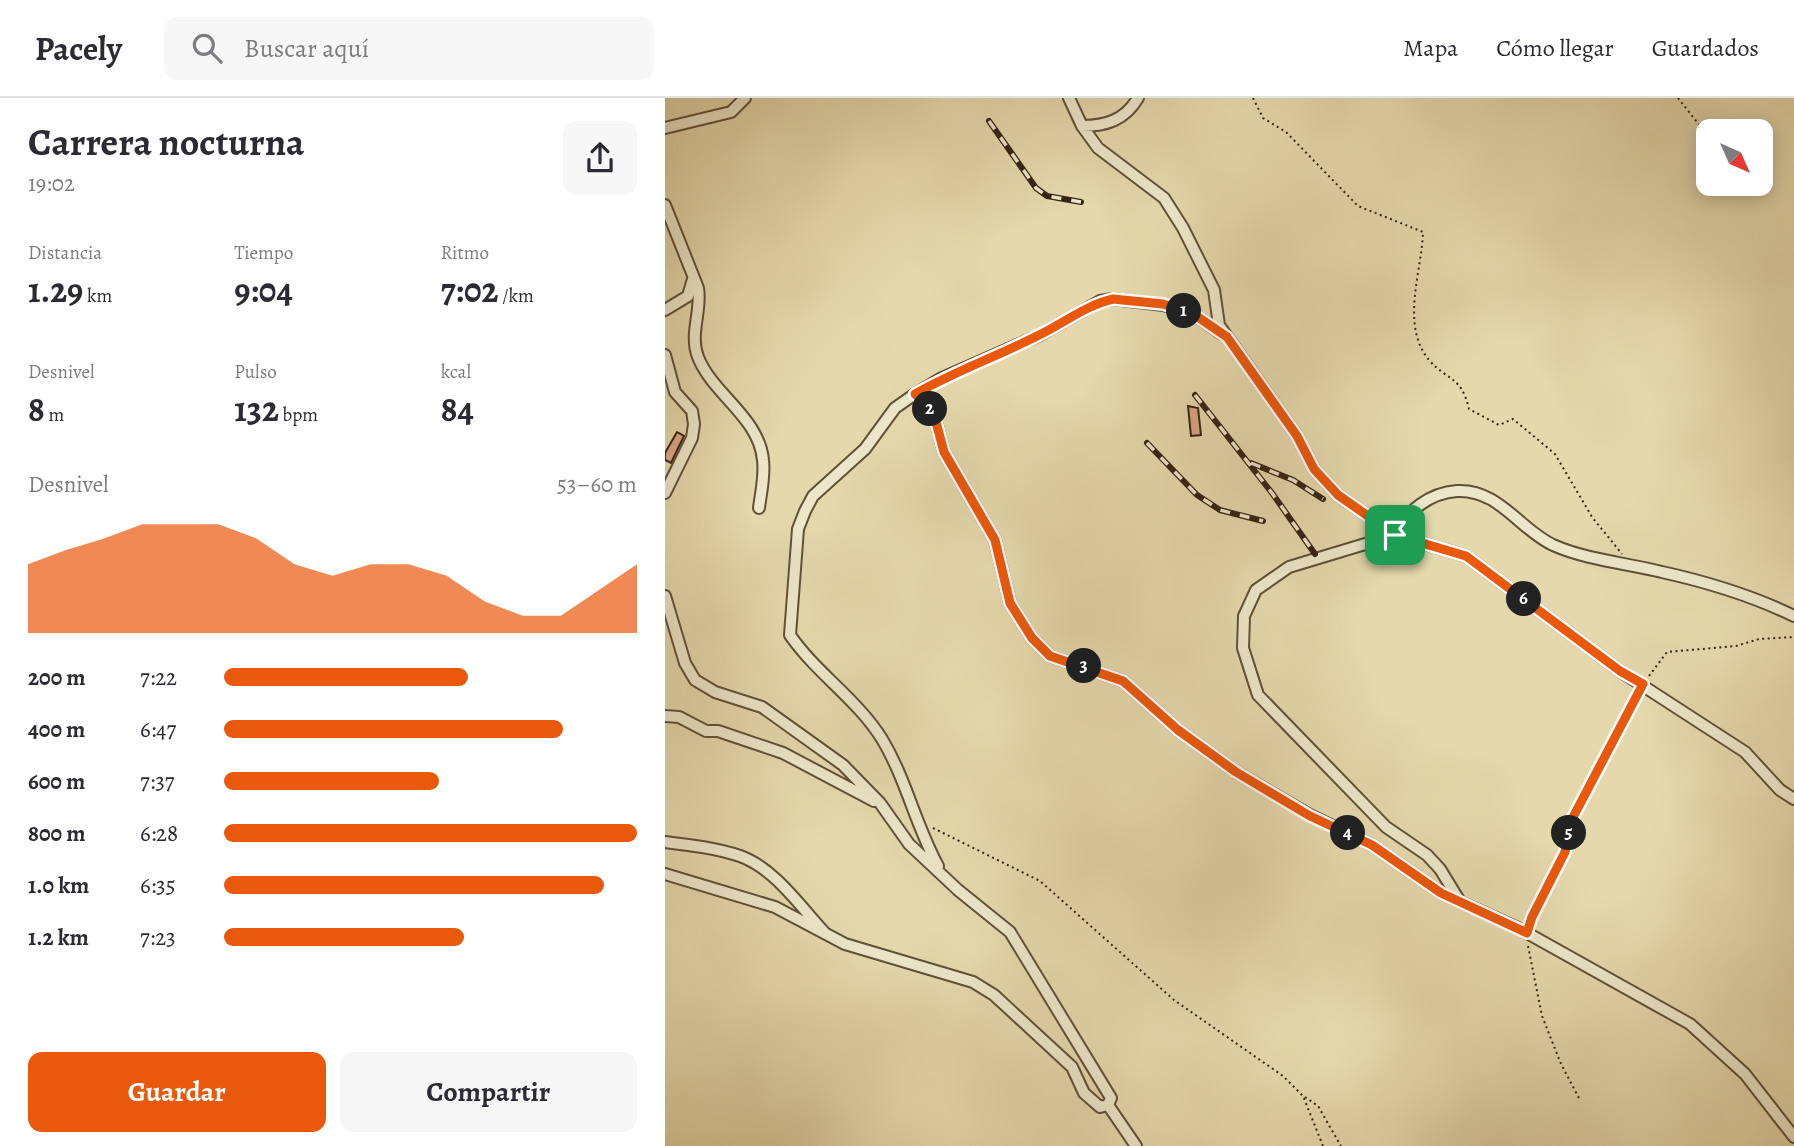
<!DOCTYPE html>
<html lang="es">
<head>
<meta charset="utf-8">
<style>
	:root { --surface:#fff; --page:#f7f7f7; --text:#2b2b33; --muted:#7c7c81; --line:#e1e1e2; --accent:#ea580c }
	body { margin:0; font-family:Alegreya,serif; background:var(--page); color:var(--text); height:100vh; display:flex; flex-direction:column; font-size:26px; white-space:nowrap }
	* { box-sizing:border-box; margin:0 }
	p { font-size:23px; color:var(--muted) }
	.icon { flex:none; width:38px; height:38px; fill:none; stroke:currentColor; stroke-width:2; stroke-linecap:round; stroke-linejoin:round }
	.map { position:relative; flex:1; overflow:hidden }
	.side { display:flex; flex-direction:column; background:var(--surface); width:665px }
	.side>* { flex:none }
	.needle { width:46px; rotate:135deg }
	.fabs { position:absolute; left:1031px; top:21px; display:grid; gap:14px }
	.fabs a { display:grid; place-items:center; width:77px; height:77px; border-radius:14px; background:var(--surface); box-shadow:0 4px 18px #0003; font-size:35px }
	.pin { position:absolute; display:grid; place-items:center; width:60px; height:60px; color:#fff; margin:-30px; border-radius:14px; box-shadow:0 4px 10px #0006 }
	.km { position:absolute; width:35px; height:35px; margin:-18px; border-radius:50%; background:#222; color:#fff; font-size:19px; line-height:35px; text-align:center }
	.round { display:grid; place-items:center; flex:none; width:74px; height:74px; border-radius:14px; background:var(--page) }
	.summary { display:flex; align-items:center; justify-content:space-between; height:119px; padding:0 28px }
	h1 { font-size:38px; font-weight:700; line-height:52px }
	.metrics { display:grid; grid-template-columns:repeat(3,1fr); gap:10px; height:119px; padding:7px 28px }
	.metrics div { display:grid; align-content:center }
	.metrics b { font-size:35px; font-weight:700 }
	.metrics small { font-size:19px; font-weight:400 }
	.metrics p { font-size:19px }
	.chart { height:196px; padding:14px 28px }
	.chart p { display:flex; justify-content:space-between }
	.chart svg { width:100%; height:126px; margin-top:7px; fill:var(--accent); opacity:.7 }
	.cta { display:flex; gap:14px; margin-top:auto; padding:14px 28px }
	.cta a { flex:1; height:80px; border-radius:14px; background:var(--accent); color:#fff; font-size:28px; font-weight:700; line-height:80px; text-align:center }
	.cta a+a { background:var(--page); color:var(--text) }
	ul { padding:0 28px; list-style:none; font-size:23px }
	li { display:grid; grid-template-columns:112px 84px 1fr; align-items:center; height:52px }
	li i { height:18px; border-radius:9px; background:var(--accent) }
	header { display:flex; align-items:center; gap:42px; box-sizing:border-box; height:98px; padding:0 35px; background:var(--surface); border-bottom:2px solid var(--line) }
	header strong { font-size:33px }
	nav { display:flex; gap:38px; margin-inline-start:auto; font-size:24px }
	.search { width:490px; height:63px; background:var(--page); display:flex; align-items:center; gap:18px; box-sizing:border-box; padding:0 24px; border-radius:14px; color:var(--muted); font-size:26px }
	main { display:flex; flex:1; min-height:0 }
	.map>svg:first-child { display:block }
	.building { fill:#dca687; stroke:#342213; stroke-width:2 }
	.lines { fill:none; stroke-linecap:round; stroke-linejoin:round }
	.minor-casing { stroke:#605039; stroke-width:14 }
	.path { stroke:#342213; stroke-width:2; stroke-dasharray:2 3.5; stroke-linecap:butt }
	.minor { stroke:#ede6c9; stroke-width:10 }
	.rail-casing { stroke:#342213; stroke-width:6 }
	.rail { stroke:#ede6c9; stroke-width:3.5; stroke-dasharray:10; stroke-linecap:butt }
	.route-casing { stroke:#fff; stroke-width:14 }
	.route { stroke:#ea580c; stroke-width:9 }
</style>
</head>
<body>
<header>
<strong>Pacely</strong>
<div class="search"><svg class="icon" aria-label="search" viewBox="0 0 24 24"><circle cx="10" cy="10" r="6"/><path d="M15 15l6 6"/></svg>Buscar aquí</div>
<nav><a>Mapa</a><a>Cómo llegar</a><a>Guardados</a></nav>
</header>
<main>
<section class="side">
<div class="summary"><div><h1>Carrera nocturna</h1><p>19:02</p></div><a class="round"><svg class="icon" aria-label="share" viewBox="0 0 24 24"><path d="M12 15V3M7 8l5-5 5 5M5 13v7h14v-7"/></svg></a></div>
<div class="metrics">
<div><p>Distancia</p><b>1.29<small> km</small></b></div>
<div><p>Tiempo</p><b>9:04</b></div>
<div><p>Ritmo</p><b>7:02<small> /km</small></b></div>
</div>
<div class="metrics">
<div><p>Desnivel</p><b>8<small> m</small></b></div>
<div><p>Pulso</p><b>132<small> bpm</small></b></div>
<div><p>kcal</p><b>84</b></div>
</div>
<div class="chart"><p><span>Desnivel</span>53–60 m</p>
<svg viewBox="0 0 160 44" preserveAspectRatio="none"><path d="M0 44V20L10 15L20 11L30 6L40 6L50 6L60 11L70 20L80 24L90 20L100 20L110 24L120 33L130 38L140 38L150 29L160 20V44z"/></svg>
</div>
<ul>
<li><b>200 m</b>7:22<i style="width:59%"></i></li>
<li><b>400 m</b>6:47<i style="width:82%"></i></li>
<li><b>600 m</b>7:37<i style="width:52%"></i></li>
<li><b>800 m</b>6:28<i style="width:100%"></i></li>
<li><b>1.0 km</b>6:35<i style="width:92%"></i></li>
<li><b>1.2 km</b>7:23<i style="width:58%"></i></li>
</ul>
<div class="cta"><a>Guardar</a><a>Compartir</a></div>
</section>
<div class="map">
<svg width="1129" height="1048" viewBox="0 0 1129 1048">
	<rect width="100%" height="100%" fill="#e4d8ac"/>
	<filter id="stains"><feTurbulence type="fractalNoise" baseFrequency=".00286" numOctaves="4"/><feColorMatrix values="0 0 0 0 .2 0 0 0 0 .09 0 0 0 0 .02 0 0 0 .5 -.17"/></filter>
	<radialGradient id="worn" r=".72"><stop offset=".6" stop-color="#630" stop-opacity="0"/><stop offset="1" stop-color="#630" stop-opacity=".3"/></radialGradient>
	<!-- building -->
	<path class="building" d="M523 308 533 310 536 337 526 338Z
		M12 334 19 338 6 365 0 362V355Z"/>
	<g class="lines">
		<defs>
			<path id="minor" d="M404 0 417 28 433 50 499 100 518 130 549 192 554 227 632 338 649 371 673 397 730 437 801 458 955 573 1080 654 1115 692 1129 701
				M417 28C441 28 460 22 473 0
				M0 30 66 14 80 0
				M0 107 33 190C37 213 24 236 33 259 48 297 94 319 98 362 100 378 96 394 94 410
				M0 212 23 198 28 181
				M0 257 10 294 27 313 29 326 27 340 0 395
				M250 296 263 307 271 324 279 354 330 442 345 505 367 540 385 558 458 583 513 632 571 674 645 717 707 747 776 795 853 830 1025 926 1080 976 1129 1039
				M0 498 20 565 30 582 50 594 97 609 178 667 215 705 244 746 293 792 345 834 446 1000 443 1007 435 1009 419 995 407 969 329 897 308 884 180 846 110 809 0 776
				M0 618 14 619 41 633H53L118 655 209 703
				M0 744C25 747 51 750 75 758 109 770 135 808 159 834
				M273 768C251 728 241 681 217 641 192 601 151 575 125 537L133 431 140 413 148 398 200 351 230 310 250 296 275 281 375 237 435 203 448 201 498 207 527 215 557 236
				M794 802 775 771 762 757 721 729 593 597 578 550 579 518 591 492 624 469 730 437C742 413 764 395 792 393 834 391 854 431 888 447 922 462 961 465 997 474 1042 484 1088 498 1129 518
				M443 1007 471 1048"/>
		</defs>
		<!-- minor casing -->
		<use href="#minor" class="minor-casing"/>
		<!-- path -->
		<path class="path" d="M588 0 598 20 621 34 693 108 758 134C757 173 735 227 764 262 782 283 796 277 804 311L834 327 848 321 890 356 927 419 957 456
			M1013 0 1043 38
			M984 578 1002 554 1071 548 1094 541 1129 539
			M268 730 375 783 509 902 618 978 638 998 658 1048
			M865 826 900 754 906 724 972 597
			M863 848 877 918 896 966 915 1002
			M640 999 653 1008 676 1048"/>
		<!-- minor -->
		<use href="#minor" class="minor"/>
		<defs>
			<path id="rail" d="M324 23 371 90 382 98 416 104
				M530 297 607 395 650 456
				M482 345 532 397 555 412 598 423
				M586 365 628 382 658 401"/>
		</defs>
		<!-- rail casing -->
		<use href="#rail" class="rail-casing"/>
		<!-- rail -->
		<use href="#rail" class="rail"/>
	</g>
	<g class="lines">
		<defs>
			<path id="route" d="M448 201 498 206 527 215 562 239 632 338 649 371 673 397 730 437 801 458 955 573 978 586 906 723 900 754 867 819 862 835 776 795 707 747 645 718 571 674 513 632 458 583 385 558 367 540 345 505 330 442 279 354 271 324 263 307 250 296C290 273 333 258 374 237 399 225 421 207 448 201Z"/>
		</defs>
		<!-- route casing -->
		<use href="#route" class="route-casing"/>
		<!-- route -->
		<use href="#route" class="route"/>
	</g>
	<rect width="100%" height="100%" filter="url(#stains)"/>
	<rect width="100%" height="100%" fill="url(#worn)"/>
</svg>
<div class="fabs">
<a><svg class="needle" viewBox="-14 -14 28 28"><path d="M0-13l5 13h-10z" fill="#e53935"/><path d="M0 13l5-13h-10z" fill="#7c7c81"/></svg></a>
</div>
<div class="pin" style="left:730px;top:437px;background:#1e9e55"><svg class="icon" aria-label="arrive" viewBox="0 0 24 24"><path d="M6 21V4h12l-3 4 3 4H6"/></svg></div>
<b class="km" style="left:519px;top:213px">1</b>
<b class="km" style="left:265px;top:311px">2</b>
<b class="km" style="left:419px;top:568px">3</b>
<b class="km" style="left:683px;top:735px">4</b>
<b class="km" style="left:904px;top:735px">5</b>
<b class="km" style="left:859px;top:501px">6</b>
</div>
</main>
</body>
</html>
